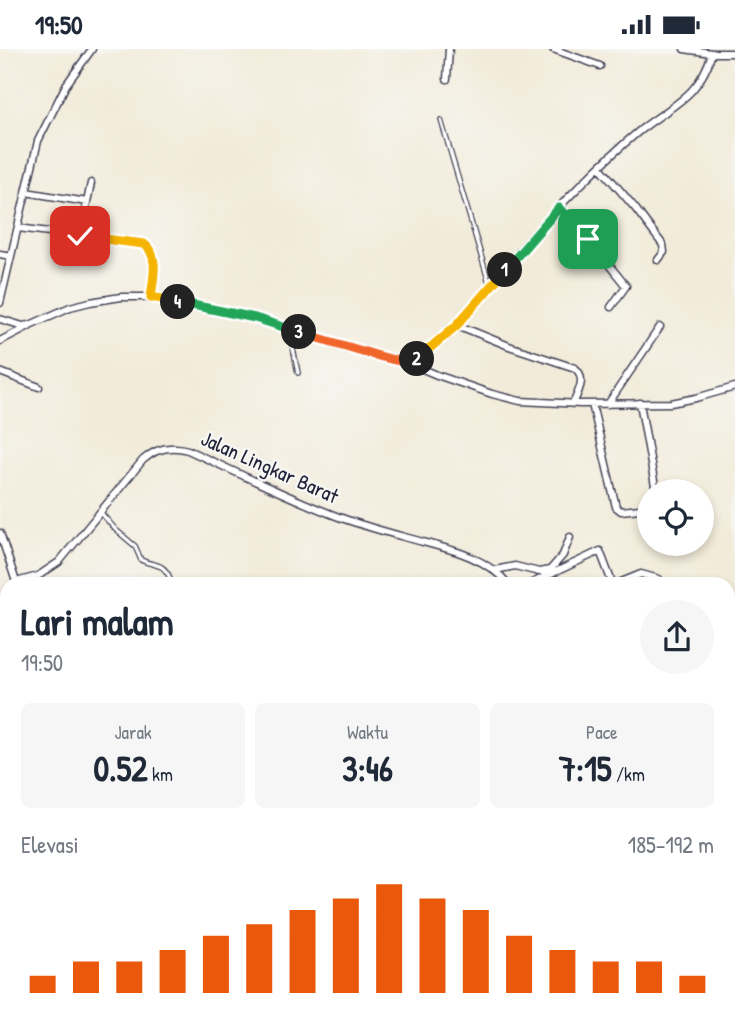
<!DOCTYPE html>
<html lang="id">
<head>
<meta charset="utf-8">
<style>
	:root { --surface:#fff; --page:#f6f6f7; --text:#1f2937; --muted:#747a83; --accent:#ea580c }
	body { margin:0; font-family:"Patrick Hand",sans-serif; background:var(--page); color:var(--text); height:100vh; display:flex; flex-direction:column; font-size:26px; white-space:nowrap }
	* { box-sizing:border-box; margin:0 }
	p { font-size:23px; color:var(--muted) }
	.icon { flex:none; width:38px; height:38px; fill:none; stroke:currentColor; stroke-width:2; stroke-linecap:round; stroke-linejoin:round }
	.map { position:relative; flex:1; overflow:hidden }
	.drawer { position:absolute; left:0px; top:528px; width:735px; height:450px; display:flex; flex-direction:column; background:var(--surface); border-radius:21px 21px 0 0; box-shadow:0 4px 10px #0003 }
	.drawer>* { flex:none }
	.tools { position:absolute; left:637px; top:430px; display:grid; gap:14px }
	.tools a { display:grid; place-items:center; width:77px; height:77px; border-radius:50%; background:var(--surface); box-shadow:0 4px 10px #0003; font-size:35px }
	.pin { position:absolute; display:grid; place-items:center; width:60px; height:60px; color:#fff; margin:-30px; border-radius:14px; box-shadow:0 4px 10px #0006 }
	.km { position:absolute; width:35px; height:35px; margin:-18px; border-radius:50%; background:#222; color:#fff; font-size:19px; line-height:35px; text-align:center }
	.round { display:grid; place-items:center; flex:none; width:74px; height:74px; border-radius:37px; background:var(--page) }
	.headline { display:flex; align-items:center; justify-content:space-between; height:119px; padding:0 21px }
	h1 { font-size:38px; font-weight:700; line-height:52px }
	.stats { display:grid; grid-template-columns:repeat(3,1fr); gap:10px; height:119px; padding:7px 21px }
	.stats div { display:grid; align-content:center; border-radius:10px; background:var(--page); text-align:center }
	.stats b { font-size:35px; font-weight:700 }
	.stats small { font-size:19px; font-weight:400 }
	.stats p { font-size:19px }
	.chart { height:196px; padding:14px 21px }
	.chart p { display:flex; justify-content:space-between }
	.chart svg { width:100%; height:126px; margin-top:7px; stroke:var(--accent); stroke-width:6 }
	.status { display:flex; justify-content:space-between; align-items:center; height:49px; padding:0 35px; background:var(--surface); direction:ltr }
	.status svg { height:19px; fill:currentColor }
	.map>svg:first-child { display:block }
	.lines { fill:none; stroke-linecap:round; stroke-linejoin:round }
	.service-casing { stroke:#414053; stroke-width:6 }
	.minor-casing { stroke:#414053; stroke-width:9 }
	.path { stroke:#414053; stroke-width:2; stroke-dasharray:2 5; stroke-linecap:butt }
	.service { stroke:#fff; stroke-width:3.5 }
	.minor { stroke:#fff; stroke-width:6 }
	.split-1-casing { stroke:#fff; stroke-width:14 }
	.split-2-casing { stroke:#fff; stroke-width:14 }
	.split-3-casing { stroke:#fff; stroke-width:14 }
	.split-4-casing { stroke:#fff; stroke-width:14 }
	.split-5-casing { stroke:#fff; stroke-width:14 }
	.split-1 { stroke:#22a559; stroke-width:9 }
	.split-2 { stroke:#f5b400; stroke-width:9 }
	.split-3 { stroke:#f0652b; stroke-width:9 }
	.split-4 { stroke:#22a559; stroke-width:9 }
	.split-5 { stroke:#f5b400; stroke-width:9 }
	.labels { text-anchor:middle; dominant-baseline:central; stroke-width:5; stroke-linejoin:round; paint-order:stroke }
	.street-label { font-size:21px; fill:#22223b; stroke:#f6f6f2 }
</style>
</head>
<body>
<div class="status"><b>19:50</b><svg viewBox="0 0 49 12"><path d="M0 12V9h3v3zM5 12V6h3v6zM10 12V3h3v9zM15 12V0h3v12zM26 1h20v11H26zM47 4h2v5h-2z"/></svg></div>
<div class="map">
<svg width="735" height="978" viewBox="0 0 735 978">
	<rect width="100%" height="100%" fill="#f6f6f2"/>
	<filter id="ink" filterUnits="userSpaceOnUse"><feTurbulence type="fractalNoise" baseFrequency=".0143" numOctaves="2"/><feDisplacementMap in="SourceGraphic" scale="14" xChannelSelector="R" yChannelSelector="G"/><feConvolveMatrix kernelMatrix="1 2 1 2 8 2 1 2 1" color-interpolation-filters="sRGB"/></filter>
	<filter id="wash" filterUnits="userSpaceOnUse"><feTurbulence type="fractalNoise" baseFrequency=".00686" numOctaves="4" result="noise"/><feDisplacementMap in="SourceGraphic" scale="28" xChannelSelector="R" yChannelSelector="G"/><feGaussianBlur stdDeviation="1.57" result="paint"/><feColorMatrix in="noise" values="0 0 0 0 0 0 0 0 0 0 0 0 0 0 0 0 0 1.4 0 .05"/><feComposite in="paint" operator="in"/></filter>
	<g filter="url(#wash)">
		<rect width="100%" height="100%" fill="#f2ebd9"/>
	</g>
	<g filter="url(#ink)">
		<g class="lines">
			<defs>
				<path id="service" d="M441 71 490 237
					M289 280 298 324
					M101 464 116 481 135 497 141 511C155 518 162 512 170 529L168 536"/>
				<path id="minor" d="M553 0 600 17
					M684 0 712 4H735
					M447 30 449 0
					M600 118 635 159 663 196 664 203 658 211
					M26 143 87 153
					M559 159 588 190 626 237 611 258
					M18 179 144 195C160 206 153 231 151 248
					M80 187 91 134
					M0 205 11 207
					M0 254 38 92 66 36 92 0
					M0 270 23 277 30 276 70 258 90 253 121 248H151L255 269 382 308 411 315 437 326 492 345 520 352 581 355 671 354 696 349 735 338
					M457 276 509 297 575 319C587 329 578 343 573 355
					M0 292 29 277
					M411 315C426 302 442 291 456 277 480 253 499 226 521 200 557 159 596 118 638 83 671 56 699 49 712 4
					M0 323 39 338
					M640 354 656 443
					M592 355 616 458 621 462 649 459
					M608 355 660 278
					M0 484 17 536
					M495 521 515 517 539 523 550 521 563 506 570 488
					M16 533 38 527 59 513 143 411C156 399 171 396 188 401 235 423 283 446 331 465 356 475 382 482 408 489 444 499 484 505 509 536
					M530 535 600 502 613 536
					M614 536 641 525 659 530 660 536
					M0 621 3 626 0 628
					M326 971 332 978
					M427 971 430 978
					M634 971 636 978"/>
			</defs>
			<!-- service casing -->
			<use href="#service" class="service-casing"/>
			<!-- minor casing -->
			<use href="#minor" class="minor-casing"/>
			<!-- path -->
			<path class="path" d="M728 826 735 827
				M19 971 20 978"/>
			<!-- service -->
			<use href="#service" class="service"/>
			<!-- minor -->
			<use href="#minor" class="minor"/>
		</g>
	</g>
	<g class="lines" filter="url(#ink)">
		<defs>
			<path id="split-1" d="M505 221 559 159 588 190"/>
			<path id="split-2" d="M417 310 457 276 505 221"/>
			<path id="split-3" d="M299 283 382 308 411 315 417 310"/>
			<path id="split-4" d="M178 253 255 269 299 283"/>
			<path id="split-5" d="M80 187 144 195C160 206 153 231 151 248L178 253"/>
		</defs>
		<!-- split-1 casing -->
		<use href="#split-1" class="split-1-casing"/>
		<!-- split-2 casing -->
		<use href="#split-2" class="split-2-casing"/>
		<!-- split-3 casing -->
		<use href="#split-3" class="split-3-casing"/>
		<!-- split-4 casing -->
		<use href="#split-4" class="split-4-casing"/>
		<!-- split-5 casing -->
		<use href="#split-5" class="split-5-casing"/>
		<!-- split-1 -->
		<use href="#split-1" class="split-1"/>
		<!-- split-2 -->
		<use href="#split-2" class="split-2"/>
		<!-- split-3 -->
		<use href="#split-3" class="split-3"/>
		<!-- split-4 -->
		<use href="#split-4" class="split-4"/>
		<!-- split-5 -->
		<use href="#split-5" class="split-5"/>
	</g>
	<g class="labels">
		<!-- street labels -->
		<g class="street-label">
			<text transform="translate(270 418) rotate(24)">Jalan Lingkar Barat</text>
		</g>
	</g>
</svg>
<div class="tools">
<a><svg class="icon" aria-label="locate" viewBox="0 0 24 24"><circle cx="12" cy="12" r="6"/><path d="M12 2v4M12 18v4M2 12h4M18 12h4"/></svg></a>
</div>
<div class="pin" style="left:588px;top:190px;background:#1e9e55"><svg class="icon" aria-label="arrive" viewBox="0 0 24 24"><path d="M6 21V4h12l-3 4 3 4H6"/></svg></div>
<div class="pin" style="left:80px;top:187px;background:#d93025"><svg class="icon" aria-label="check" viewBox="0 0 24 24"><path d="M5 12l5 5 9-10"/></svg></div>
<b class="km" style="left:505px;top:221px">1</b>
<b class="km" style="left:417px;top:310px">2</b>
<b class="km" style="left:299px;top:283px">3</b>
<b class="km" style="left:178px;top:253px">4</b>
<section class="drawer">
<div class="headline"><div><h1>Lari malam</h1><p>19:50</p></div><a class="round"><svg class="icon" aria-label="share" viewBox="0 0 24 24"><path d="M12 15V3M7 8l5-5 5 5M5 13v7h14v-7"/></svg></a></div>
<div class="stats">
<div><p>Jarak</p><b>0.52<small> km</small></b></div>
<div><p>Waktu</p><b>3:46</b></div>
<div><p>Pace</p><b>7:15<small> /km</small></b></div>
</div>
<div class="chart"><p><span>Elevasi</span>185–192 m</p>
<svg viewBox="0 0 160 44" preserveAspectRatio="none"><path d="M5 44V38M15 44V33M25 44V33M35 44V29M45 44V24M55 44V20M65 44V15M75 44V11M85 44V6M95 44V11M105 44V15M115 44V24M125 44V29M135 44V33M145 44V33M155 44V38"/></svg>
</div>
</section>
</div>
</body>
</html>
